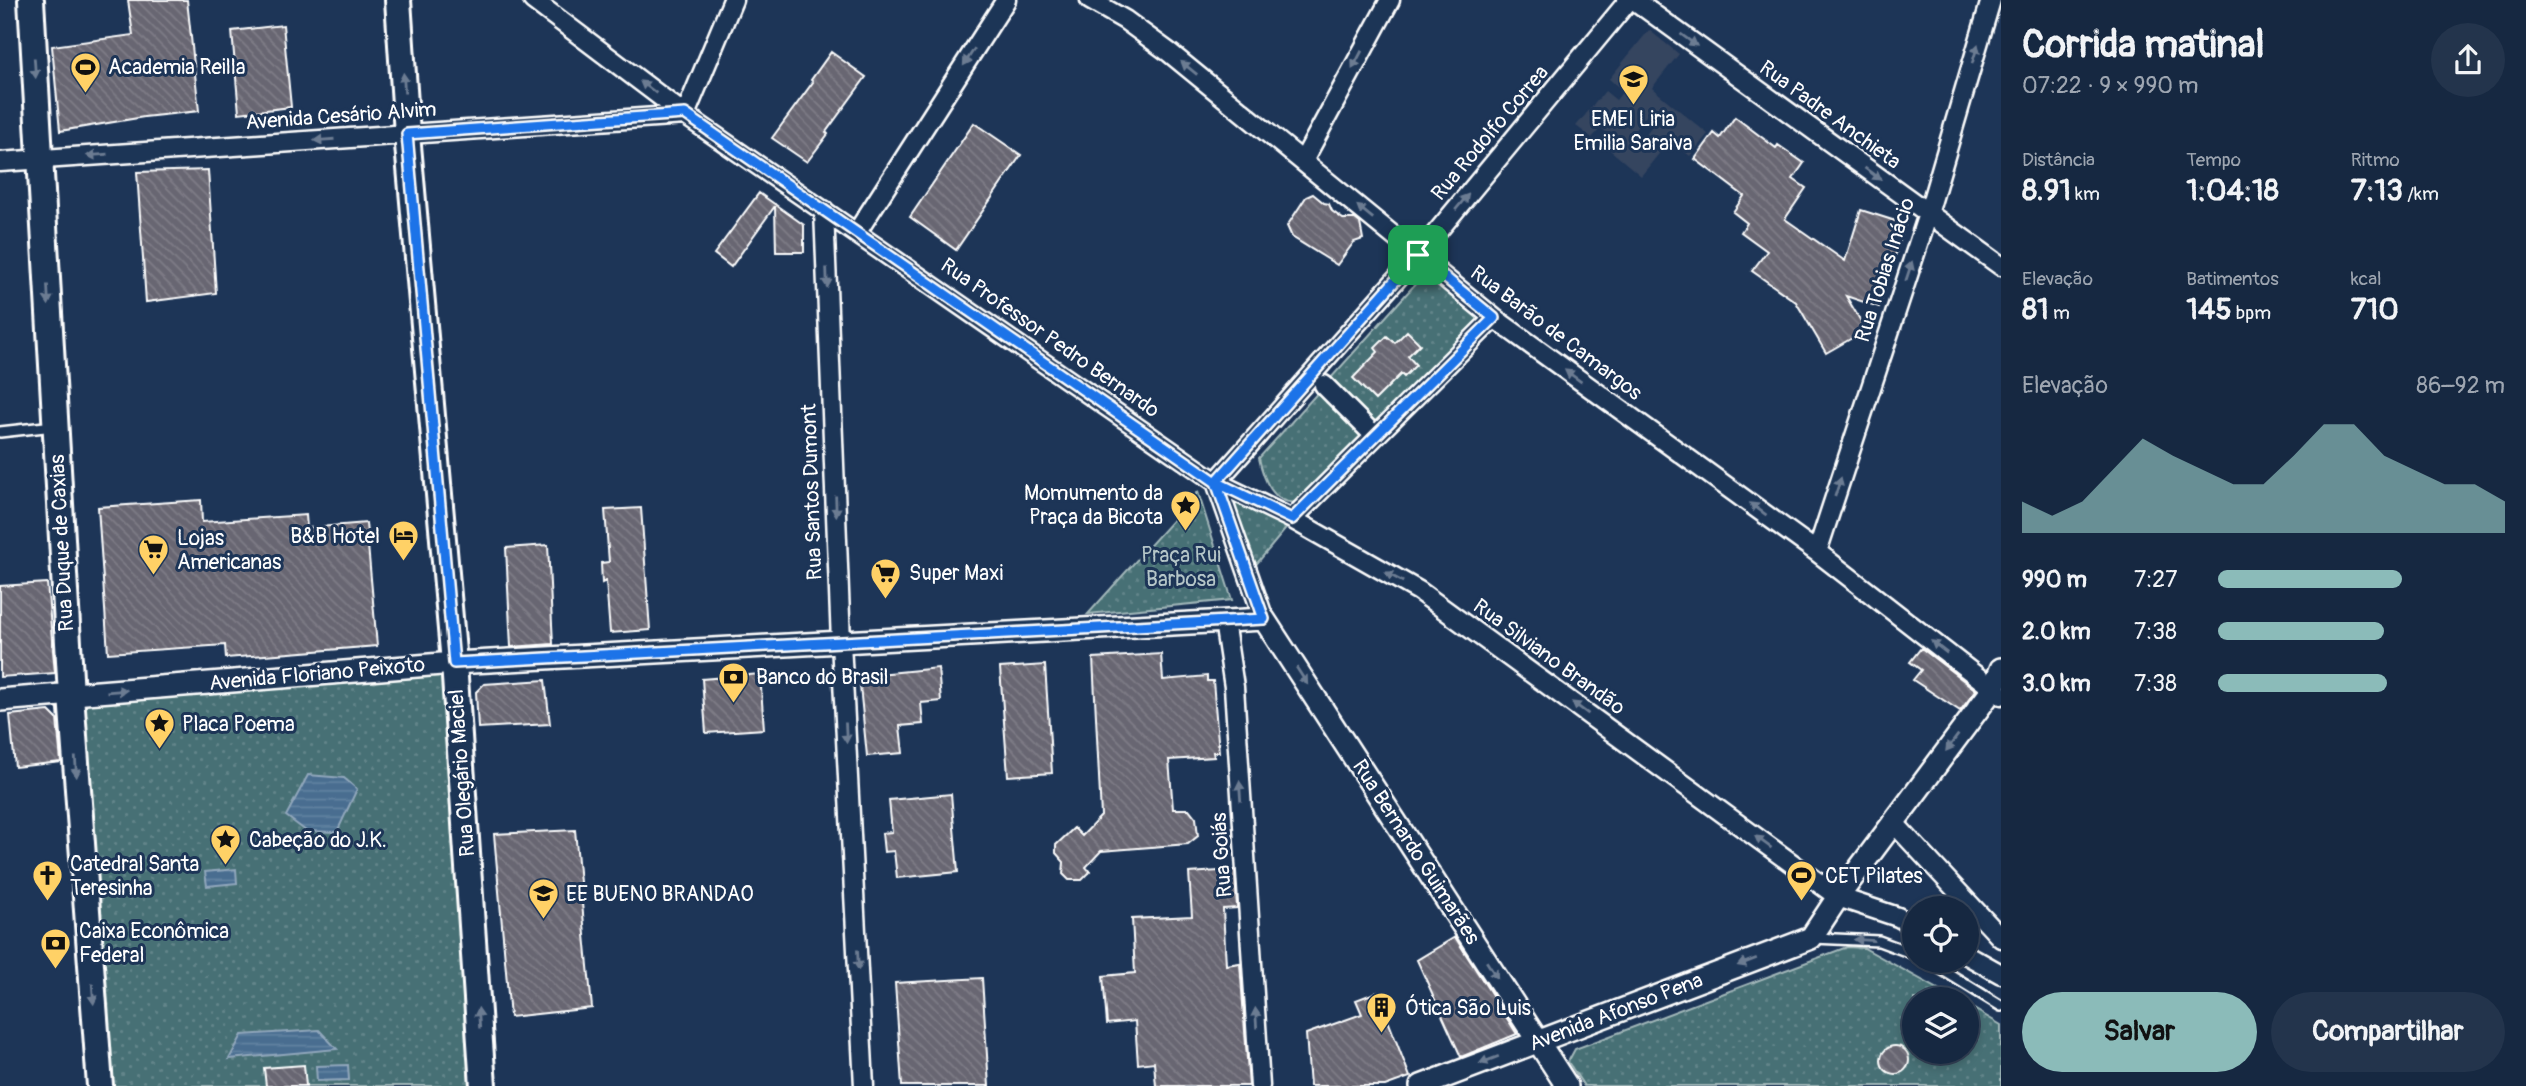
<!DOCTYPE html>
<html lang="pt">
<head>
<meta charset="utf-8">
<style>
	:root { --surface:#162841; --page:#23344c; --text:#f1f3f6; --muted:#9ea6b1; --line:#35445a; --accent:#8bbbb9 }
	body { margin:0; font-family:Pangolin,sans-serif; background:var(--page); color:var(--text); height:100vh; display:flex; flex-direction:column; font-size:26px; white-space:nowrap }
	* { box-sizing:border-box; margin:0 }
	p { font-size:23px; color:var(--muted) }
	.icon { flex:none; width:38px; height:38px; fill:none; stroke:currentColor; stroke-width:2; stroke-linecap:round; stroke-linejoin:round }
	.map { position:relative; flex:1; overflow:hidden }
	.panel { display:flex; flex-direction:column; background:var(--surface); width:525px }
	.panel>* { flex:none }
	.controls { position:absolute; left:1902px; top:896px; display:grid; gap:14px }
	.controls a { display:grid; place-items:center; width:77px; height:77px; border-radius:50%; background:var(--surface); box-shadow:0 4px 10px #0003,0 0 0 2px var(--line); font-size:35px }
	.pin { position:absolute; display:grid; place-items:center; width:60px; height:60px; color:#fff; margin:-30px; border-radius:14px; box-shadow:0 4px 10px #0006 }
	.round { display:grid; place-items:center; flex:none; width:74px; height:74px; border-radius:37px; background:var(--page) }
	.headline { display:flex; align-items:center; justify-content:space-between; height:119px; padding:0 21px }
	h1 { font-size:38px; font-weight:800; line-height:52px }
	.figures { display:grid; grid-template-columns:repeat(3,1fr); gap:10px; height:119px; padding:7px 21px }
	.figures div { display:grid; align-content:center }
	.figures b { font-size:30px; font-weight:800 }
	.figures small { font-size:19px; font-weight:400 }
	.figures p { font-size:19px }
	.chart { height:196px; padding:14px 21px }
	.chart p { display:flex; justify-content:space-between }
	.chart svg { width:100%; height:126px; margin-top:7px; fill:var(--accent); opacity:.7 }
	.primary-button { display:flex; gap:14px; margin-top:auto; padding:14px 21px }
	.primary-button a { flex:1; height:80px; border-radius:42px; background:var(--accent); color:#111; font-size:28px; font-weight:800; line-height:80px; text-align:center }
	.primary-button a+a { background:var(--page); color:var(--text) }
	ul { padding:0 21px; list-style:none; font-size:23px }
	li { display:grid; grid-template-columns:112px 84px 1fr; align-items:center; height:52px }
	li i { height:18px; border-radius:9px; background:var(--accent) }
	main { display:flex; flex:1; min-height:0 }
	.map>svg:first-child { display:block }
	.built { fill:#34445f; fill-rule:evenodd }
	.park { fill:url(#park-dots); stroke:#a3b8ba; stroke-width:2 }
	.water { fill:url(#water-rules); stroke:#91a7bc; stroke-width:2 }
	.building { fill:url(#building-back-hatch); stroke:#fff; stroke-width:2 }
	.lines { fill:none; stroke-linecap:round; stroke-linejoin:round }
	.service-casing { stroke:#fff; stroke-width:14 }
	.minor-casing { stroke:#fff; stroke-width:23 }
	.tertiary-casing { stroke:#fff; stroke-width:26 }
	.secondary-casing { stroke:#fff; stroke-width:30 }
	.service { stroke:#1d3557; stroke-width:9 }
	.minor { stroke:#1d3557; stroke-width:18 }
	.tertiary { stroke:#1d3557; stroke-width:21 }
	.secondary { stroke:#1d3557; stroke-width:24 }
	.oneway { fill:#6c7c92 }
	.route-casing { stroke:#fff; stroke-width:14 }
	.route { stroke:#1a73e8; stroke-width:9 }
	.labels { text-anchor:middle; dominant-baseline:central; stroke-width:6; stroke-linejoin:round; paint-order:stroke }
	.poi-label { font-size:21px; fill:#fff; stroke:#1d3557; text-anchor:start }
	.street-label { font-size:21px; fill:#fff; stroke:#1d3557 }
	.park-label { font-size:21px; fill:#b5c6c8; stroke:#1d3557 }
</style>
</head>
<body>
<main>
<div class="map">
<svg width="2001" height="1086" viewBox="0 0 2001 1086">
	<defs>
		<pattern id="park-dots" width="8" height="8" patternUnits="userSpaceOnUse" patternTransform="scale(1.75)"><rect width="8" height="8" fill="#477075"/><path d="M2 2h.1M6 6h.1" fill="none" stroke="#63858a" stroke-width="1.8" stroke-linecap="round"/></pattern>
		<pattern id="water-rules" width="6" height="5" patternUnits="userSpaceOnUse" patternTransform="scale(1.75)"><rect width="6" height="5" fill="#486d90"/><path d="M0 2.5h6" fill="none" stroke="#6383a1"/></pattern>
		<pattern id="building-back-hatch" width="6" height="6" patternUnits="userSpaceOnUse" patternTransform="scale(1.75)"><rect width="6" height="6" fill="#686672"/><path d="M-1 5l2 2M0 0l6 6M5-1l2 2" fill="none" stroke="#7f7d87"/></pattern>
	</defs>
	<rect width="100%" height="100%" fill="#1d3557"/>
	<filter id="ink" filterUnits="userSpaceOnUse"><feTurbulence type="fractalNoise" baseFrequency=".0143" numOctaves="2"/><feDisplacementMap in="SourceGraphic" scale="14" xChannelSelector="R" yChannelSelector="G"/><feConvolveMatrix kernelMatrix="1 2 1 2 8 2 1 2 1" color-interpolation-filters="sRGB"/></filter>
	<g filter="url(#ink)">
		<!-- built -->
		<path class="built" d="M1649 30 1679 54 1652 88 1708 134 1690 156 1670 140 1641 176 1604 145 1611 136 1601 128 1592 138 1576 126 1605 91 1616 100 1623 91 1609 79ZM1650 111 1658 118 1638 144 1629 137Z"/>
		<!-- park -->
		<path class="park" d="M1427 271 1482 319 1298 502C1273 506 1263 478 1259 458Z
			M1198 492 1232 600 1088 614Z
			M1229 496 1289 525 1254 567Z
			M463 662 485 1086H100L71 695Z
			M1847 947 1864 948 1956 999H1914V1052H1967V1005L2001 1025V1086H1584L1568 1062 1575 1049Z"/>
		<!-- water -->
		<path class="water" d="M308 775 344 778 357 789 337 832 306 831 286 816Z
			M236 869 237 883 207 886 205 872Z
			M319 1030 337 1049 229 1059 242 1035Z
			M348 1065 349 1080 317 1081 316 1066Z"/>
		<!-- building -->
		<path class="building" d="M128 0H187L199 111 144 117 60 131 52 46 133 35Z
			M283 25 291 107 239 113 232 31Z
			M831 52 866 77 826 132 828 134 807 162 772 138 813 82 811 80Z
			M1735 117 1776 148 1778 145 1804 163 1793 179 1806 188 1785 219 1845 261 1861 210 1905 224 1879 307 1846 296 1866 330 1826 353 1796 302 1752 271 1767 251 1741 232 1747 223 1733 212 1744 196 1695 159 1714 133 1720 138Z
			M974 123 1021 155 956 250 910 217Z
			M208 170 216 293 146 302 137 172Z
			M759 193 804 225V252H776L775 206 731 267 714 254Z
			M1313 194 1324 203 1329 204 1332 211 1343 219H1355L1360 223 1363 239 1354 242 1337 265 1292 237 1287 226 1306 197Z
			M1407 331 1420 344 1408 356 1416 365 1404 377 1401 374 1375 400 1353 378 1378 352 1375 348 1387 336 1395 343Z
			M201 500 202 522 306 515 307 528 366 523 377 646 226 658 225 645 108 653 98 507Z
			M641 508 650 630 610 633 606 581 602 583 601 563 609 562 605 510Z
			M548 545 553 644 511 647 506 548Z
			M47 583 55 673 0 677V586Z
			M1921 648 1976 690 1960 711 1913 680 1921 670 1910 662Z
			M1161 654 1163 680 1207 676V681H1213L1219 752H1213L1214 757 1169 760 1173 809H1189L1196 818 1198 836 1188 844 1101 851 1086 867 1090 872 1082 880H1069L1063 874 1064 862 1056 853V845L1074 828 1082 836 1101 816 1093 658Z
			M1045 665 1052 773 1008 776 1000 668Z
			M938 668 941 701 921 703 923 724 900 726 903 753 867 756 859 676Z
			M760 674 764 729 706 733 702 679Z
			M545 680 550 724 478 728 476 692 484 684Z
			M49 711 57 719 61 762 15 767 10 715Z
			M951 794 958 872 897 878 894 851 884 852 882 833 892 832 889 800Z
			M575 830 592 1008 510 1017 494 834Z
			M1235 870 1237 908 1223 909 1226 965 1240 963 1249 1086H1156L1154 1062 1138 1064 1135 1021 1107 1024 1103 976 1135 973 1132 919 1192 916 1189 873Z
			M1455 937 1517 1034 1461 1057 1417 960Z
			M982 978 989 1086H902L895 983Z
			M1377 992 1410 1077 1385 1086H1310L1306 1034 1362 1014 1356 1000Z
			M1881 1060a14 14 0 1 1 28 0a14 14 0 1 1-28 0Z
			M304 1065 306 1086H266L264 1068Z"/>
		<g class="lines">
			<defs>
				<path id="service" d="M0 432 54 426
					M1813 938 1879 941 1914 954
					M1928 961 2001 1006"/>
				<path id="minor" d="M533 0 685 115 1216 482 1292 519 1419 591 1838 897 1898 917 1914 926
					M1090 0 1125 20 1170 53 1494 318 1817 552 2001 695
					M1634 0 2001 266
					M1303 161 1390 0
					M0 162 685 115 733 0
					M824 210 841 642 864 1086
					M857 232 1006 0
					M1324 385 1375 436
					M1216 482 1418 255 1629 0
					M1216 482 1264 619
					M1292 519 1494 318
					M1817 552 1928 214 1991 0
					M1224 621 1234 687 1260 1086
					M1893 822 2001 938
					M1967 955 2001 974"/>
				<path id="tertiary" d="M0 700 454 663 1264 619 1567 1086
					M1421 1086 1811 938 1838 897 1993 689 2001 669"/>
				<path id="secondary" d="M31 0 71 695 100 1086
					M398 0 407 134 454 663 483 1086"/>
			</defs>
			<!-- service casing -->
			<use href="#service" class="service-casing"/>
			<!-- minor casing -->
			<use href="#minor" class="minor-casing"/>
			<!-- tertiary casing -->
			<use href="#tertiary" class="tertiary-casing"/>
			<!-- secondary casing -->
			<use href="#secondary" class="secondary-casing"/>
			<!-- service -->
			<use href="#service" class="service"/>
			<!-- minor -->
			<use href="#minor" class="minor"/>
			<!-- tertiary -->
			<use href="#tertiary" class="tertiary"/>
			<!-- secondary -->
			<use href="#secondary" class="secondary"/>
		</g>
		<!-- one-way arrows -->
		<defs><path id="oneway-solid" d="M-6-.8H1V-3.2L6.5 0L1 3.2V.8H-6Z" transform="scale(1.75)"/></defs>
		<g class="oneway">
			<use href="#oneway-solid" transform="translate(1689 40) rotate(36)"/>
			<use href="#oneway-solid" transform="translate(1975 54) rotate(-73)"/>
			<use href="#oneway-solid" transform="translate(969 57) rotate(123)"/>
			<use href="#oneway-solid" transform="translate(1357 60) rotate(118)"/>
			<use href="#oneway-solid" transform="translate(35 68) rotate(86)"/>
			<use href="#oneway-solid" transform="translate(1189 68) rotate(-141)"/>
			<use href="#oneway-solid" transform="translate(404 83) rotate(-94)"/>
			<use href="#oneway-solid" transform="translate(648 87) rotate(-143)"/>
			<use href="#oneway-solid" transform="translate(324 140) rotate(176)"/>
			<use href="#oneway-solid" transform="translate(97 155) rotate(176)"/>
			<use href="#oneway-solid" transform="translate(1873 174) rotate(36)"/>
			<use href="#oneway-solid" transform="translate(1462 202) rotate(-50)"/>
			<use href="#oneway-solid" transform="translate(1365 212) rotate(-141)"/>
			<use href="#oneway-solid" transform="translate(1909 271) rotate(-72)"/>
			<use href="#oneway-solid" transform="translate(827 278) rotate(88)"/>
			<use href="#oneway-solid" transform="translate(48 295) rotate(87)"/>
			<use href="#oneway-solid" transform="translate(1573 376) rotate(-144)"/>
			<use href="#oneway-solid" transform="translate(1838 487) rotate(-72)"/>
			<use href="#oneway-solid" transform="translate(836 506) rotate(88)"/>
			<use href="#oneway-solid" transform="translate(1758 509) rotate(-144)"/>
			<use href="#oneway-solid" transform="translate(1394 577) rotate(-151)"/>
			<use href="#oneway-solid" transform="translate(1939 647) rotate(-142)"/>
			<use href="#oneway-solid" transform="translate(1302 676) rotate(57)"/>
			<use href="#oneway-solid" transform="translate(117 691) rotate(-5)"/>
			<use href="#oneway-solid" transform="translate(1580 708) rotate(-144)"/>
			<use href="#oneway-solid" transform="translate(846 733) rotate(87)"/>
			<use href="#oneway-solid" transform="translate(1952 743) rotate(127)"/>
			<use href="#oneway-solid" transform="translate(76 767) rotate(86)"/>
			<use href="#oneway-solid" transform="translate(1240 791) rotate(-94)"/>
			<use href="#oneway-solid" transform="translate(1763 842) rotate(-144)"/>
			<use href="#oneway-solid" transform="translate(1864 940) rotate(-177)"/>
			<use href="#oneway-solid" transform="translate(858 960) rotate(87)"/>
			<use href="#oneway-solid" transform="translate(1747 962) rotate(159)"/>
			<use href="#oneway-solid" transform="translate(1492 970) rotate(57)"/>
			<use href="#oneway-solid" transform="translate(93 994) rotate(86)"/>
			<use href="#oneway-solid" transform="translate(479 1018) rotate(-94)"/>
			<use href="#oneway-solid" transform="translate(1256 1018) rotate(-94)"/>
			<use href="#oneway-solid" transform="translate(1489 1060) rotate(159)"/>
		</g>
	</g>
	<g class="lines" filter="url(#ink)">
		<defs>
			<path id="route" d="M1418 255 1216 482 685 114 407 134 454 663 1264 619 1216 482 1292 519 1494 318 1418 255"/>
		</defs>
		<!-- route casing -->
		<use href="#route" class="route-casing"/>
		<!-- route -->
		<use href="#route" class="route"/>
	</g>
	<!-- icons -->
	<defs>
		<symbol id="stadium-pin" viewBox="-11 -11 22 30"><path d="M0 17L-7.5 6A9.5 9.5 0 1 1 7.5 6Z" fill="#ffd166" stroke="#1d3557"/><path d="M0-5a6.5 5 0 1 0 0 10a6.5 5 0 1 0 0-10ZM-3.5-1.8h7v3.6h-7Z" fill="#111"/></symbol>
		<symbol id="school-pin" viewBox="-11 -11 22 30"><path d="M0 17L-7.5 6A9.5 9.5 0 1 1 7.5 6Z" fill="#ffd166" stroke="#1d3557"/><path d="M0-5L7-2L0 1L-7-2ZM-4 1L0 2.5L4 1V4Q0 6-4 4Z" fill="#111"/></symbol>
		<symbol id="sight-pin" viewBox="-11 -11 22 30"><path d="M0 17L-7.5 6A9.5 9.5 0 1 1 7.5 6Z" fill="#ffd166" stroke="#1d3557"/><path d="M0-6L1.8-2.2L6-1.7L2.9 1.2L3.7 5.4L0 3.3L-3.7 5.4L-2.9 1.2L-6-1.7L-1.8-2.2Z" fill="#111"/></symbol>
		<symbol id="hotel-pin" viewBox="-11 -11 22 30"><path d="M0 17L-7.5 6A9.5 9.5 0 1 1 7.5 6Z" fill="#ffd166" stroke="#1d3557"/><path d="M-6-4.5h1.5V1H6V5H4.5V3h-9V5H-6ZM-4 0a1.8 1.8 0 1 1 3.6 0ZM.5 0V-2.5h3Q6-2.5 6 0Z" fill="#111"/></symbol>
		<symbol id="supermarket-pin" viewBox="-11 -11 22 30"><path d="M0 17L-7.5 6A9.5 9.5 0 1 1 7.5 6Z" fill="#ffd166" stroke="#1d3557"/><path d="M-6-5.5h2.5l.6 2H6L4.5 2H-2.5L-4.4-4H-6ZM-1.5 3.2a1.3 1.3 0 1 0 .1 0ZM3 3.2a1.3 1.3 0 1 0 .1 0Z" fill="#111"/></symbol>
		<symbol id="bank-pin" viewBox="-11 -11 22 30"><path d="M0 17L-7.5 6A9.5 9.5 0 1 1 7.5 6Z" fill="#ffd166" stroke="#1d3557"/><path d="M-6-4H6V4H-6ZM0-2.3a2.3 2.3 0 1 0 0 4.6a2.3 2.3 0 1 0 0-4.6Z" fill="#111"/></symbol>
		<symbol id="church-pin" viewBox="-11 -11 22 30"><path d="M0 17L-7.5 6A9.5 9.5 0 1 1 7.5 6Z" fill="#ffd166" stroke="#1d3557"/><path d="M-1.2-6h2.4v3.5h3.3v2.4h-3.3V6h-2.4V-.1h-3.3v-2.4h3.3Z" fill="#111"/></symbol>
		<symbol id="building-pin" viewBox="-11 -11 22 30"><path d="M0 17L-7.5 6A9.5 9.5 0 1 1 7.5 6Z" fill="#ffd166" stroke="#1d3557"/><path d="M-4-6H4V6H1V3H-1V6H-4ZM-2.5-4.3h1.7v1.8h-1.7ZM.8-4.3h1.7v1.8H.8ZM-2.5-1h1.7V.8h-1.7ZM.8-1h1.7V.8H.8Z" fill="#111"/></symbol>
	</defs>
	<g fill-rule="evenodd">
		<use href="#stadium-pin" x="68" y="50" width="35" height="47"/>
		<use href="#school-pin" x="1616" y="62" width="35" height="47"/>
		<use href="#sight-pin" x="1168" y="488" width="35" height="47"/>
		<use href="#hotel-pin" x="386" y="518" width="35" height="47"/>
		<use href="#supermarket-pin" x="136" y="532" width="35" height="47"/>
		<use href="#supermarket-pin" x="868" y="556" width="35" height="47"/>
		<use href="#bank-pin" x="716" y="660" width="35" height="47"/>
		<use href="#sight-pin" x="142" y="706" width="35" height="47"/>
		<use href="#sight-pin" x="208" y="822" width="35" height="47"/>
		<use href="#church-pin" x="30" y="858" width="35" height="47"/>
		<use href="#stadium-pin" x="1784" y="858" width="35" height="47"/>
		<use href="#school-pin" x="526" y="876" width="35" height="47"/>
		<use href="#bank-pin" x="38" y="926" width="35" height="47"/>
		<use href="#building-pin" x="1364" y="990" width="35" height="47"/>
	</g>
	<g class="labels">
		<!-- poi labels -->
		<g class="poi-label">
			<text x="108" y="67">Academia Reilla</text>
			<text x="1633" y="119" text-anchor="middle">EMEI Liria<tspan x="1633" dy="24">Emilia Saraiva</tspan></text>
			<text x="1163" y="493" text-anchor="end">Momumento da<tspan x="1163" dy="24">Praça da Bicota</tspan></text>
			<text x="380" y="536" text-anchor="end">B&amp;B Hotel</text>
			<text x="177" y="538">Lojas<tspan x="177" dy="24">Americanas</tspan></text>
			<text x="909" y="573">Super Maxi</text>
			<text x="756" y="677">Banco do Brasil</text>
			<text x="182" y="724">Placa Poema</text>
			<text x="249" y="840">Cabeção do J.K.</text>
			<text x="70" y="864">Catedral Santa<tspan x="70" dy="24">Teresinha</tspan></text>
			<text x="1825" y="876">CET Pilates</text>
			<text x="566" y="894">EE BUENO BRANDAO</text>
			<text x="79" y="931">Caixa Econômica<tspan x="79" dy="24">Federal</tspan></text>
			<text x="1405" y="1008">Ótica São Luis</text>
		</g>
		<!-- street labels -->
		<g class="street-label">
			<text transform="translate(1830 115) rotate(36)">Rua Padre Anchieta</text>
			<text transform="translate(341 116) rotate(-4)">Avenida Cesário Alvim</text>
			<text transform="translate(1490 133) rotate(-50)">Rua Rodolfo Correa</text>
			<text transform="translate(1885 270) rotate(-72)">Rua Tobias Inácio</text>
			<text transform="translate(1556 333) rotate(37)">Rua Barão de Camargos</text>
			<text transform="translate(1050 338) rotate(35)">Rua Professor Pedro Bernardo</text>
			<text transform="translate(812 492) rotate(-92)">Rua Santos Dumont</text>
			<text transform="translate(62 543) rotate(-93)">Rua Duque de Caxias</text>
			<text transform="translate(1549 657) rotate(36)">Rua Silviano Brandão</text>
			<text transform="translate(317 674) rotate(-5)">Avenida Floriano Peixoto</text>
			<text transform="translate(462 773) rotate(-94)">Rua Olegário Maciel</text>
			<text transform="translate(1416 852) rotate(57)">Rua Bernardo Guimarães</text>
			<text transform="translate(1222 855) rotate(-94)">Rua Goiás</text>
			<text transform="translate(1616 1012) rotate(-21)">Avenida Afonso Pena</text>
		</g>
		<!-- park labels -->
		<g class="park-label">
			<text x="1181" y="555">Praça Rui<tspan x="1181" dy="24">Barbosa</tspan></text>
		</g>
	</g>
</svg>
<div class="controls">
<a><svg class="icon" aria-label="locate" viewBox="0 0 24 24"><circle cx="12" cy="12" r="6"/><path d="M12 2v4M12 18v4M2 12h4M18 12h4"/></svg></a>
<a><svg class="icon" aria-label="layers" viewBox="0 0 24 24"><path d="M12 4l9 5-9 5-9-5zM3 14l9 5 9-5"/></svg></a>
</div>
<div class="pin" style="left:1418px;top:255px;background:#1e9e55"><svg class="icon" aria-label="arrive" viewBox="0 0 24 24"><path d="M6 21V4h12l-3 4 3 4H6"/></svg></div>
</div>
<section class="panel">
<div class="headline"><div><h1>Corrida matinal</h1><p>07:22 · 9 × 990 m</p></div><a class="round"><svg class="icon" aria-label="share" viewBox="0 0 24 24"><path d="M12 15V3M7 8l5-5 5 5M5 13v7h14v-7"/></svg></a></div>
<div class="figures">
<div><p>Distância</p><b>8.91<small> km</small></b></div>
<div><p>Tempo</p><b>1:04:18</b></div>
<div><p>Ritmo</p><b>7:13<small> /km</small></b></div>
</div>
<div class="figures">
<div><p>Elevação</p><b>81<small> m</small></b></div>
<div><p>Batimentos</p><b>145<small> bpm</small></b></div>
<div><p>kcal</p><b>710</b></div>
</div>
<div class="chart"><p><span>Elevação</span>86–92 m</p>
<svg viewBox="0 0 160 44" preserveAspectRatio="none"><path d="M0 44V33L10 38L20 33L30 22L40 11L50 17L60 22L70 27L80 27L90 17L100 6L110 6L120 17L130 22L140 27L150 27L160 33V44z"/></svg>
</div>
<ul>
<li><b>990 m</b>7:27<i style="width:64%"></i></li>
<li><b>2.0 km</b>7:38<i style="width:58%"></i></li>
<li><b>3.0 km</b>7:38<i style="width:59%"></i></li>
</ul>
<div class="primary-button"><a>Salvar</a><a>Compartilhar</a></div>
</section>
</main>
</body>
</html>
